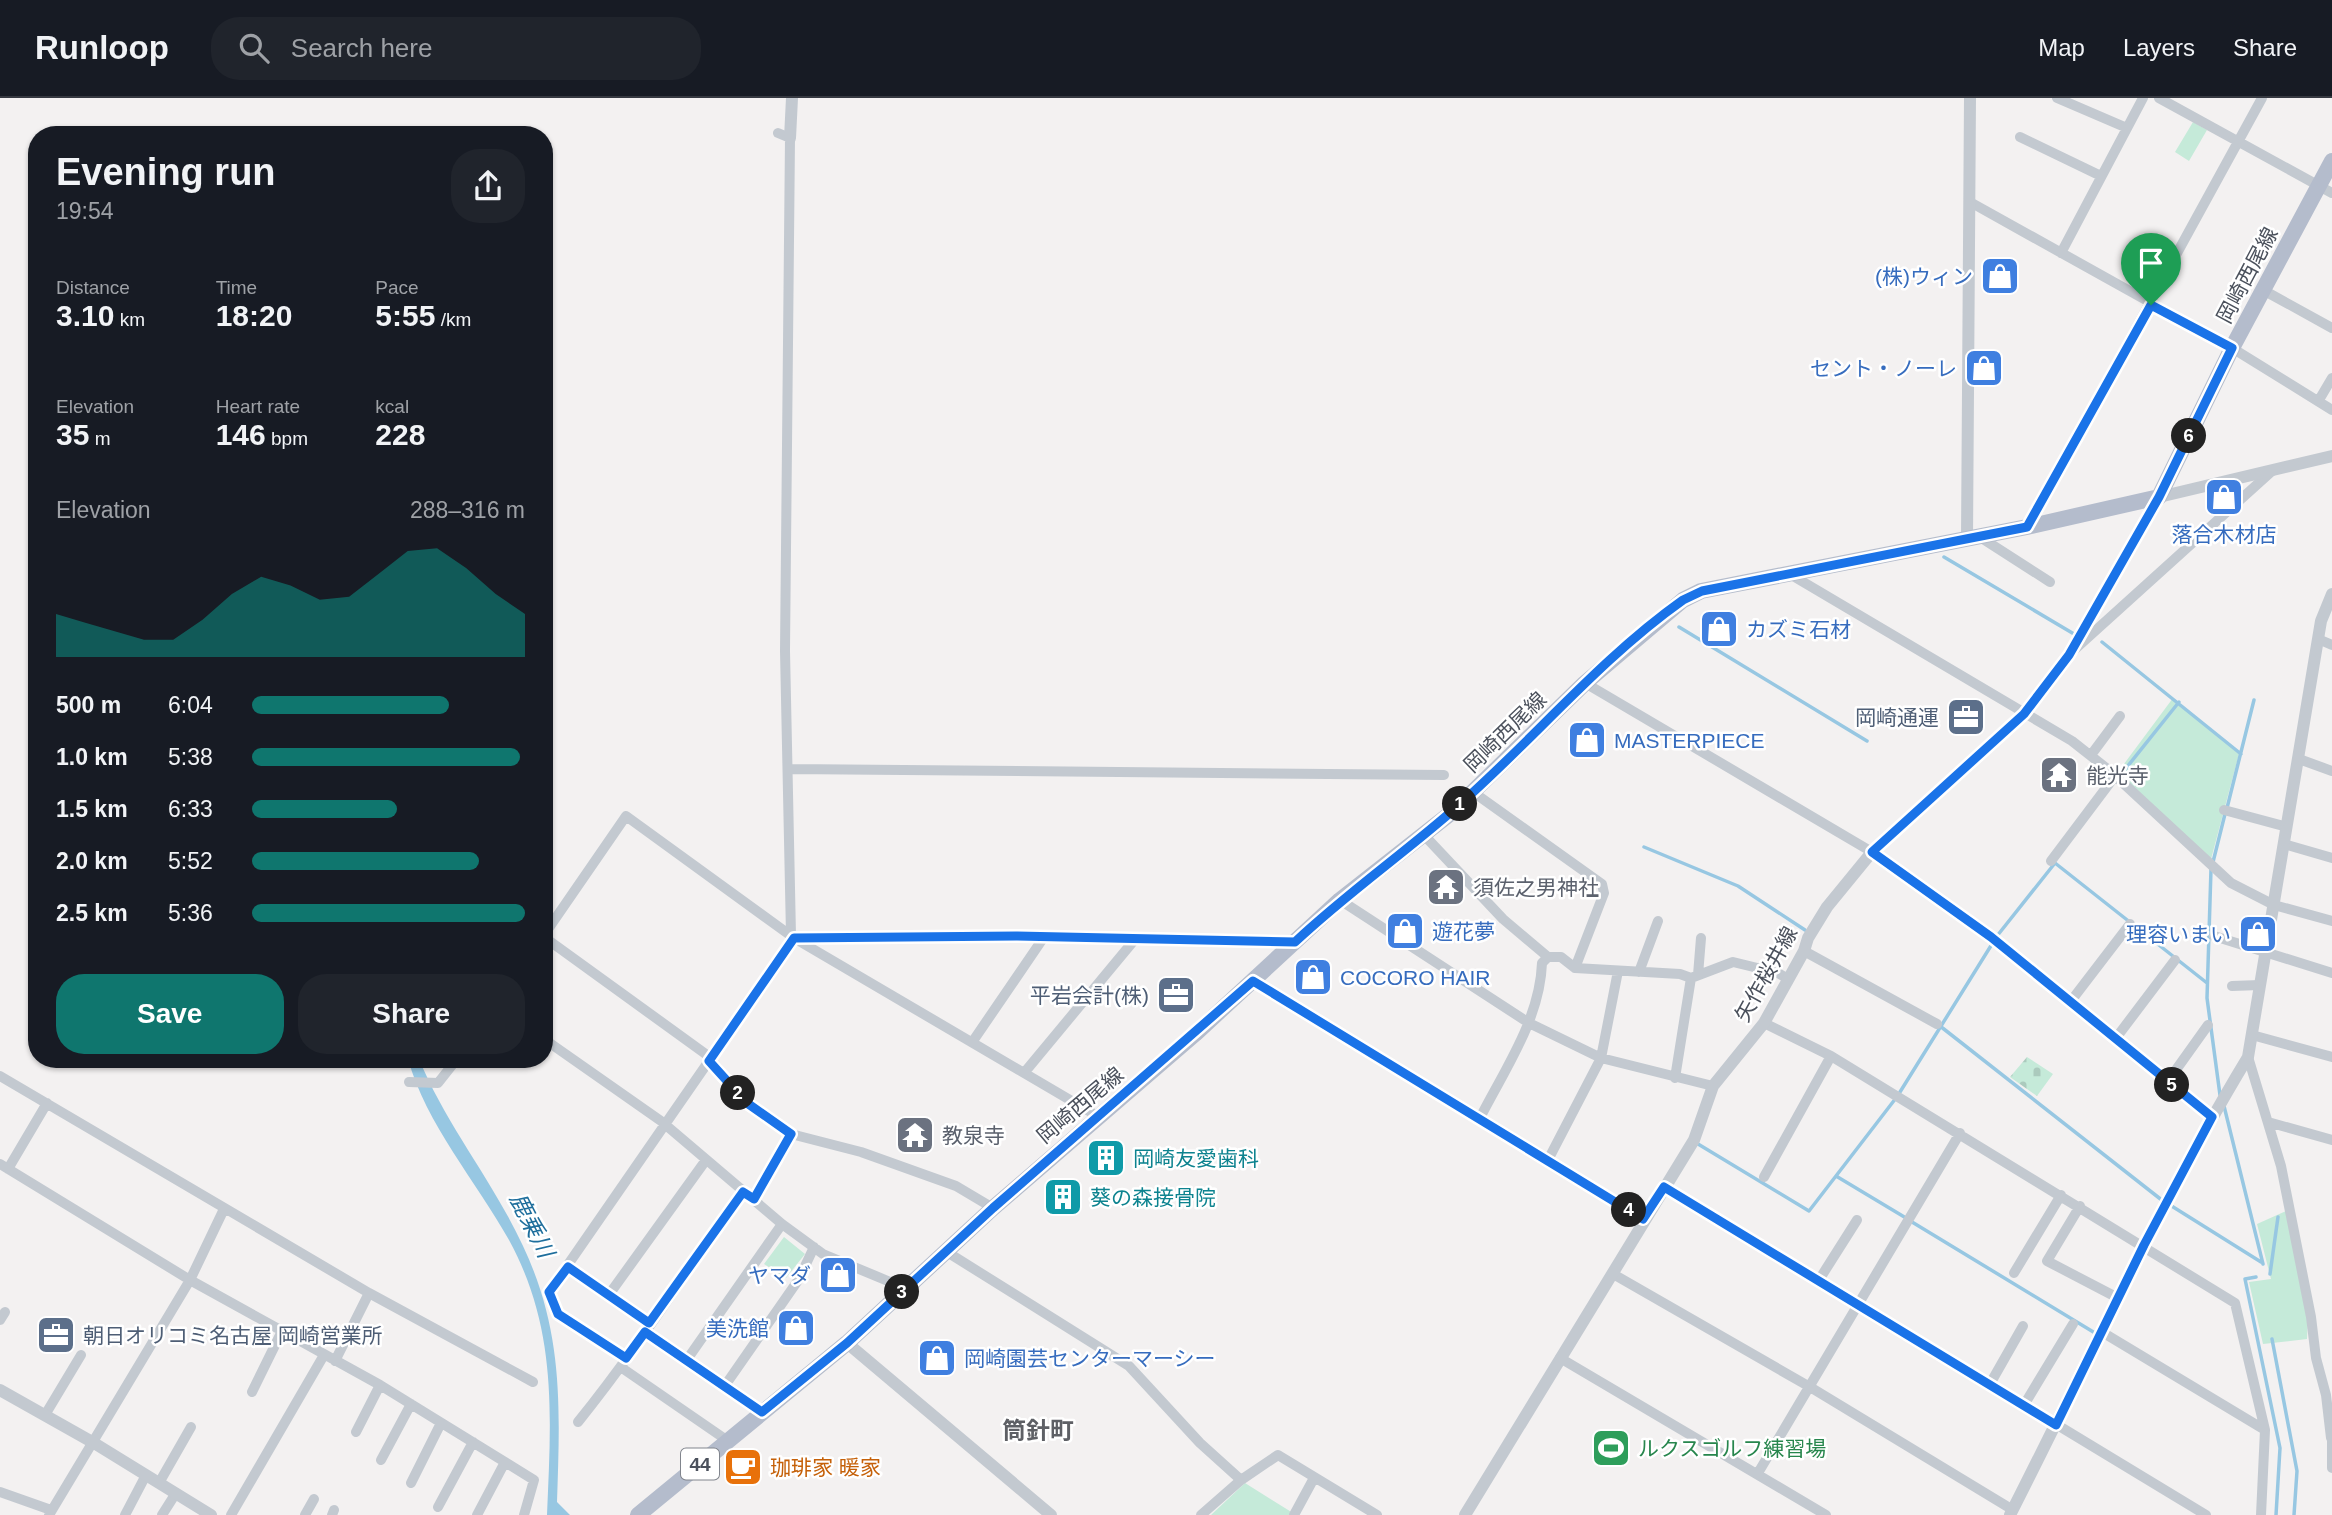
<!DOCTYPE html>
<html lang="en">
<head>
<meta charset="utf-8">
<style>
	:root { --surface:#171b24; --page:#20242c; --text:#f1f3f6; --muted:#9ea1a6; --line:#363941; --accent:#0f766e }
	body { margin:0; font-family:Helvetica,"Noto Sans JP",sans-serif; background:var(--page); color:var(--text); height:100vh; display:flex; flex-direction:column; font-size:26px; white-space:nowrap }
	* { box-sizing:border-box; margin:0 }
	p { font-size:23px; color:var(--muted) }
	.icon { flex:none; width:38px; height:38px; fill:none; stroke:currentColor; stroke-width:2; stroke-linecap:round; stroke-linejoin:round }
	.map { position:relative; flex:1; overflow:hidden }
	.drawer { position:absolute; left:28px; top:28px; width:525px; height:942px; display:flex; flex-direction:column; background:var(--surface); border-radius:28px; box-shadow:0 2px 5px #0004 }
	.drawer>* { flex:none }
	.pin { position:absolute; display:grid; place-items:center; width:60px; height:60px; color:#fff; margin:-72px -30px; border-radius:50% 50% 50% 0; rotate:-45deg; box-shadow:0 0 7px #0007 }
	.pin .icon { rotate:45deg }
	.km { position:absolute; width:35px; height:35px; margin:-18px; border-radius:50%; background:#222; color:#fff; font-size:19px; line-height:35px; text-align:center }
	.round { display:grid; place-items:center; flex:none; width:74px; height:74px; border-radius:28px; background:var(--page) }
	.head { display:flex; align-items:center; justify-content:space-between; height:119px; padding:0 28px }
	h1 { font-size:38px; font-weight:700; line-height:52px }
	.stats { display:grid; grid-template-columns:repeat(3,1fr); gap:10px; height:119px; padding:7px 28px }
	.stats div { display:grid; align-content:center }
	.stats b { font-size:30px; font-weight:700 }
	.stats small { font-size:19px; font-weight:400 }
	.stats p { font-size:19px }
	.chart { height:196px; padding:14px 28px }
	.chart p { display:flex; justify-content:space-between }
	.chart svg { width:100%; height:126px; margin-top:7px; fill:var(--accent); opacity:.7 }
	.action { display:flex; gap:14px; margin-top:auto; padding:14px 28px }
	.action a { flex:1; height:80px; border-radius:28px; background:var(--accent); color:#fff; font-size:28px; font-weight:700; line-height:80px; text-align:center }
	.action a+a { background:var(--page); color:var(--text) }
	ul { padding:0 28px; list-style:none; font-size:23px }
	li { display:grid; grid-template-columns:112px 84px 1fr; align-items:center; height:52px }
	li i { height:18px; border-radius:9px; background:var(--accent) }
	header { display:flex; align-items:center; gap:42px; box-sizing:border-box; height:98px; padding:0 35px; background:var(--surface); border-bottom:2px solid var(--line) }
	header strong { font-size:33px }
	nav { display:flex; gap:38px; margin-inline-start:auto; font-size:24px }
	.search { width:490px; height:63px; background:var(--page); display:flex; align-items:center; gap:18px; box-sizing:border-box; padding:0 24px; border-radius:28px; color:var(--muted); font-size:26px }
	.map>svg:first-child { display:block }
	.green { fill:#c5ead9 }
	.cemetery { fill:url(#cemetery-stones) }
	.water { fill:#97c7e2 }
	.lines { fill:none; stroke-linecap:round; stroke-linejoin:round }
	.stream { stroke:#97c7e2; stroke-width:3.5 }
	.minor { stroke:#c3c9d0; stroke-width:10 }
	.tertiary { stroke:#c3c9d0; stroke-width:12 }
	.primary { stroke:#b4bccc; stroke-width:16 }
	.route-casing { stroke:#fff; stroke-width:14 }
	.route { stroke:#1a73e8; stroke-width:9 }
	.labels { text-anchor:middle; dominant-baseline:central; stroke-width:5; stroke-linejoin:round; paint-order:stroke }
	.shield { fill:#fff; stroke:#81858d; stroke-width:2 }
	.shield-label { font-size:19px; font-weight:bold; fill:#4b515c }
	.street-label { font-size:21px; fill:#4b515c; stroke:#fff }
	.shop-label { font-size:21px; fill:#366cbe; stroke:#fff; text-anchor:end }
	.service-label { font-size:21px; fill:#4e5e75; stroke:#fff; text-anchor:end }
	.worship-label { font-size:21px; fill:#5b616d; stroke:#fff; text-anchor:start }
	.culture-label { font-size:21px; fill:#0d838f; stroke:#fff; text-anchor:start }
	.leisure-label { font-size:21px; fill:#27864d; stroke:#fff; text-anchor:start }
	.food-label { font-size:21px; fill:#c56008; stroke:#fff; text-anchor:start }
	.water-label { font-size:23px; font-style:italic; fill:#1e6e9c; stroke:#fff }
	.quarter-label { font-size:24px; font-weight:bold; fill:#5e6065; stroke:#fff }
</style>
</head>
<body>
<header>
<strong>Runloop</strong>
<div class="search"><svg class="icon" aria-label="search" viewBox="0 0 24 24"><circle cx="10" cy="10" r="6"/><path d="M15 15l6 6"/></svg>Search here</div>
<nav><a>Map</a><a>Layers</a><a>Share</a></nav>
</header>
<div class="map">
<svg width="2332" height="1417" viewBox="0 0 2332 1417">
	<defs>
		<pattern id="cemetery-stones" width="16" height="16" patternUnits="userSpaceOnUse" patternTransform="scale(1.75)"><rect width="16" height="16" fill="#c5ead9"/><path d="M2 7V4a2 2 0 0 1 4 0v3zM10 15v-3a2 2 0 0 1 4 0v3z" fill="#abcabd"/></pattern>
	</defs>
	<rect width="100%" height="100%" fill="#f3f1f1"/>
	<!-- green -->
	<path class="green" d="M2193 24 2207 32 2189 63 2175 54Z
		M2173 600 2239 656 2210 765 2115 678Z
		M2286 1113 2308 1220 2307 1241 2263 1246 2249 1184 2271 1181 2257 1126Z
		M784 1139 805 1156 786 1180 764 1166Z
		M1245 1385 1293 1415 1292 1417H1211Z"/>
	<!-- cemetery -->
	<path class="cemetery" d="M2027 959 2053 976 2037 998 2010 979Z"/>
	<!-- water -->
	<path class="water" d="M408 961H419C446 1027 493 1083 523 1148 564 1235 560 1311 557 1404L570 1417H547C551 1319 558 1232 509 1142 476 1083 426 1026 408 961Z"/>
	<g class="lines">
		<!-- stream -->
		<path class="stream" d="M1944 459 2074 536
			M1679 529 1867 643
			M2102 544 2241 656
			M2119 679 2179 604
			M2227 710 2254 602
			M1644 749 1738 788 1805 832
			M2213 764 2225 716
			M2211 771 2207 900 2220 997
			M1940 928 2163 1103
			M1900 994 1997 838 2055 765 2207 885
			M2224 1008 2263 1166
			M1698 1046 1809 1113 1896 1000
			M1836 1078 1906 1120
			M2170 1107 2261 1164
			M1912 1124 2095 1235
			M2270 1176 2278 1119
			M2256 1179 2245 1181 2280 1350 2276 1417
			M2272 1241 2297 1373 2294 1417"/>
		<!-- minor -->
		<path class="minor" d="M2057 0 2127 30
			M2159 0 2332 95
			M778 35 790 40 785 553 791 837
			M2020 39 2101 78
			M1970 104 2232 250 2332 312
			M2061 155 2143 0
			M2263 192 2332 230
			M2319 302 2332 280
			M2027 429 2262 0
			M1980 439 2050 484
			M1788 475 2072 643 2110 673 2231 785 2274 807 2332 823
			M2318 541 2332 547
			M2074 552 2272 373
			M1585 585 1872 754 1991 839 2212 1019
			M2091 657 2120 618
			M2299 661 2332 673
			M789 671 1444 677
			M1473 694 1602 786 1604 795 1575 870 1561 859H1548L1542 865C1540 921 1505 971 1480 1020
			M2224 712 2287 729
			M1423 736 1503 821 1548 859
			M2284 746 2332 760
			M2051 763 2115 678
			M1340 802 1529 925 1601 960 1713 988
			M544 837 626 718 794 840 1099 1019
			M2214 838 2332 875
			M544 839 707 957 747 1005 791 1036 861 1054 956 1088 993 1110
			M796 841 1017 838 1295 844
			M1804 853 1937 926
			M1575 870 1680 876 1691 880 1675 980
			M1639 874 1658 823
			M1698 877 1701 840
			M1691 880 1733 864 1778 875 1788 881
			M1253 883 1643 1121
			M2232 888 2260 887
			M2071 903 2130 826
			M1764 925 1831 958 2235 1205 2265 1332 2261 1417
			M2252 937 2332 959
			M2116 940 2175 862
			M544 941 661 1023 782 1126 823 1156 895 1186 903 1194
			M973 943 1044 839
			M2248 959 2281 1068 2311 1219 2316 1260 2326 1297 2331 1340
			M1024 975 1136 840
			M0 978 369 1195 533 1284
			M2168 983 2208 927
			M409 984 438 985 457 961
			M2268 1024 2332 1042
			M1548 1062 1601 960 1618 873
			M0 1066 190 1182 380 1287 534 1382 524 1417
			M8 1071 47 1005
			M1764 1079 1831 958
			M1664 1089 2206 1417
			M754 1101 791 1036
			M2080 1108 2047 1163 2118 1200
			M947 1154 1129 1268 1200 1345 1241 1382
			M568 1169 649 1225
			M2014 1175 2061 1097
			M1613 1176 1810 1289 2013 1412
			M1819 1182 1857 1122
			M608 1198 706 1062
			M0 1222 5 1214
			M645 1234 762 1314
			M2102 1234 2265 1332
			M626 1260 558 1216 549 1194 794 840
			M1560 1260 1826 1417
			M335 1263 369 1195
			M686 1263 782 1126
			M622 1270 728 1343
			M1990 1286 2023 1228
			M724 1289 799 1181 814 1149
			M252 1294 282 1233
			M2024 1307 2073 1226
			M45 1317 81 1257
			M578 1324C637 1251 688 1171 743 1094
			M356 1334 380 1287
			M2332 1334V1370
			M381 1362 411 1306
			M1758 1375 1960 1035
			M159 1385 191 1329
			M411 1385 441 1325
			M0 1394 51 1412
			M438 1409 473 1344
			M49 1417 190 1182 224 1111
			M125 1417 146 1377
			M162 1417 176 1395
			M231 1417 324 1257
			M305 1417 314 1401
			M332 1417 334 1412
			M477 1417 505 1364
			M1201 1417 1241 1382 1278 1357 1377 1417
			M1294 1417 1314 1380"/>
		<!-- tertiary -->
		<path class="tertiary" d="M790 40 792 0
			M1967 441 1970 0
			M847 1245 1051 1417
			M0 1292 94 1345 211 1417
			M1465 1417 1694 1042 1713 988 1764 925 1804 853 1808 840 1827 809 1872 754 2024 616 2069 557 2159 399 2332 358
			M2010 1417C2088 1264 2159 1106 2248 959L2321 523 2332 496"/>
		<!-- primary -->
		<path class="primary" d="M638 1417 847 1245 993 1110 1195 936 1340 802 1451 715 1585 585 1683 502 1701 493 2027 429 2159 399 2232 250 2332 63"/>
	</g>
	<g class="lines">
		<defs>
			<path id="route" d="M2151 207 2232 250 2159 399 2069 557 2024 616 1872 754 1991 839 2212 1019 2144 1147 2056 1327 1664 1089 1643 1121 1253 883 993 1110 847 1245 762 1314 645 1234 626 1260 558 1216 549 1194 568 1169 649 1225 743 1094 754 1101 791 1036 747 1005 709 963 794 840 1017 838 1295 844C1345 797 1399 759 1451 714 1530 646 1597 563 1683 502L1702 493 2027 429Z"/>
		</defs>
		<!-- route casing -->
		<use href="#route" class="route-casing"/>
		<!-- route -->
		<use href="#route" class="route"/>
	</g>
	<!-- icons -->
	<defs>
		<symbol id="shop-square" viewBox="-11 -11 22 22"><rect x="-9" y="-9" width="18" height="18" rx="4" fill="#3f7fe0" stroke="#fff"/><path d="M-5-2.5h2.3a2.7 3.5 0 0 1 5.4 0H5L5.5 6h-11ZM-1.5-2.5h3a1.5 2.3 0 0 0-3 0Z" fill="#fff"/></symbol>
		<symbol id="office-square" viewBox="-11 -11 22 22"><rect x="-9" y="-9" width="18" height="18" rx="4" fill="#5c6f8a" stroke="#fff"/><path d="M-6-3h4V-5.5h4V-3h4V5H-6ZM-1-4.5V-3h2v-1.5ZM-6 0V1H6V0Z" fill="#fff"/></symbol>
		<symbol id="temple-square" viewBox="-11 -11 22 22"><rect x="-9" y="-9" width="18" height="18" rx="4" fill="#6b7280" stroke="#fff"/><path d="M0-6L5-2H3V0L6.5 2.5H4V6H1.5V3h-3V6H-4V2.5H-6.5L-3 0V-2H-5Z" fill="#fff"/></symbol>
		<symbol id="building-square" viewBox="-11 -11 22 22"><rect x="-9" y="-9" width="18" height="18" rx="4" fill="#0f9aa8" stroke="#fff"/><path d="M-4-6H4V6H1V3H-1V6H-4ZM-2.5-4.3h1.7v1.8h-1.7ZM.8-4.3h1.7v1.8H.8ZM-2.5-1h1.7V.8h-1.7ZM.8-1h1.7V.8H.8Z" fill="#fff"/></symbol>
		<symbol id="stadium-square" viewBox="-11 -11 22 22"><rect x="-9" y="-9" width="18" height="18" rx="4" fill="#2e9e5b" stroke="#fff"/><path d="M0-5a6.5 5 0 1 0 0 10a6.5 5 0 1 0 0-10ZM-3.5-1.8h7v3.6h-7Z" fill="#fff"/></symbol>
		<symbol id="cafe-square" viewBox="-11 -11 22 22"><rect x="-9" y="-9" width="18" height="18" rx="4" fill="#e8710a" stroke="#fff"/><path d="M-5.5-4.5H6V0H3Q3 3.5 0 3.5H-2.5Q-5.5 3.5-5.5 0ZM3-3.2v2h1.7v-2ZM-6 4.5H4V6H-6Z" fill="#fff"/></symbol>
	</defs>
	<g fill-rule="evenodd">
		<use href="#shop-square" x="1978" y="156" width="44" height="44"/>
		<use href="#shop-square" x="1962" y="248" width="44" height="44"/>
		<use href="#shop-square" x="2202" y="377" width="44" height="44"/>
		<use href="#shop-square" x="1697" y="509" width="44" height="44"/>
		<use href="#office-square" x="1944" y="597" width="44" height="44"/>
		<use href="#shop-square" x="1565" y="620" width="44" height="44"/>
		<use href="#temple-square" x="2037" y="655" width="44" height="44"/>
		<use href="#temple-square" x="1424" y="767" width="44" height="44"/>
		<use href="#shop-square" x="1383" y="811" width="44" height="44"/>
		<use href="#shop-square" x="2236" y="814" width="44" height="44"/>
		<use href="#shop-square" x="1291" y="857" width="44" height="44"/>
		<use href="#office-square" x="1154" y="875" width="44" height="44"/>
		<use href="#temple-square" x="893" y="1015" width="44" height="44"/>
		<use href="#building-square" x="1084" y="1038" width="44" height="44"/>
		<use href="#building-square" x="1041" y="1077" width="44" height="44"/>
		<use href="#shop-square" x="816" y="1155" width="44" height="44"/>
		<use href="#shop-square" x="774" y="1208" width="44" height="44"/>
		<use href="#office-square" x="34" y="1215" width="44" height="44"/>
		<use href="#shop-square" x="915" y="1238" width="44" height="44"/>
		<use href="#stadium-square" x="1589" y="1328" width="44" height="44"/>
		<use href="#cafe-square" x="721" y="1347" width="44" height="44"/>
	</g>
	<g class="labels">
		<!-- shield labels -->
		<rect class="shield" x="681" y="1350.5" width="38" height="31" rx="5"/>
		<g class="shield-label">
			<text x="700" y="1366">44</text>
		</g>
		<!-- street labels -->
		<g class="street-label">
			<text transform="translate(2247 177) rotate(-62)">岡崎西尾線</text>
			<text transform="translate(1505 634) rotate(-44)">岡崎西尾線</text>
			<text transform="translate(1766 876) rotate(-61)">矢作桜井線</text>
			<text transform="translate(1080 1007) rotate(-40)">岡崎西尾線</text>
		</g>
		<!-- shop labels -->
		<g class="shop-label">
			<text x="1973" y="178">(株)ウィン</text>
			<text x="1957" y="270">セント・ノーレ</text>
			<text x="2224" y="436" text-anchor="middle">落合木材店</text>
			<text x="1746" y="531" text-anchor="start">カズミ石材</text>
			<text x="1614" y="642" text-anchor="start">MASTERPIECE</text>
			<text x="1432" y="833" text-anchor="start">遊花夢</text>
			<text x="2231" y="836">理容いまい</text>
			<text x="1340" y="879" text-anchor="start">COCORO HAIR</text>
			<text x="811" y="1177">ヤマダ</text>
			<text x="769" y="1230">美洗館</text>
			<text x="964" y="1260" text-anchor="start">岡崎園芸センターマーシー</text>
		</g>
		<!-- service labels -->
		<g class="service-label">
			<text x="1939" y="619">岡崎通運</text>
			<text x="1149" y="897">平岩会計(株)</text>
			<text x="83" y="1237" text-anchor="start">朝日オリコミ名古屋 岡崎営業所</text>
		</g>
		<!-- worship labels -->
		<g class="worship-label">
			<text x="2086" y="677">能光寺</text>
			<text x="1473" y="789">須佐之男神社</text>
			<text x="942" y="1037">教泉寺</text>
		</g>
		<!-- culture labels -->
		<g class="culture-label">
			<text x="1133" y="1060">岡崎友愛歯科</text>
			<text x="1090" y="1099">葵の森接骨院</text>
		</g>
		<!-- leisure labels -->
		<g class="leisure-label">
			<text x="1638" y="1350">ルクスゴルフ練習場</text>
		</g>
		<!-- food labels -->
		<g class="food-label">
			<text x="770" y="1369">珈琲家 暖家</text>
		</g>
		<!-- water labels -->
		<g class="water-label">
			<text transform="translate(532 1127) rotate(63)">鹿乗川</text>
		</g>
		<!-- quarter labels -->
		<g class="quarter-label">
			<text x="1038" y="1332">筒針町</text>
		</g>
	</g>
</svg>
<div class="pin" style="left:2151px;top:207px;background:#1e9e55"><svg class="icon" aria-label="arrive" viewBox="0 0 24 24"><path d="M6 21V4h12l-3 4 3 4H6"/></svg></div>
<b class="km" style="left:1460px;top:706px">1</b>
<b class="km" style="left:738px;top:995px">2</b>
<b class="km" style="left:902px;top:1194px">3</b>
<b class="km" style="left:1629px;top:1112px">4</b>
<b class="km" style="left:2172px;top:987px">5</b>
<b class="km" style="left:2189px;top:338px">6</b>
<section class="drawer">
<div class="head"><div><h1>Evening run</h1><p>19:54</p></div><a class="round"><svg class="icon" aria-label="share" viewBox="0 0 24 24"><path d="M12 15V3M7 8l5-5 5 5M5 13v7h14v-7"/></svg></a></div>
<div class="stats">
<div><p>Distance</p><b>3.10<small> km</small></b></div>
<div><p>Time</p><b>18:20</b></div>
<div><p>Pace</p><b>5:55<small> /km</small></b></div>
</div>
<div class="stats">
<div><p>Elevation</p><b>35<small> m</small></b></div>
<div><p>Heart rate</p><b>146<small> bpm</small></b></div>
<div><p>kcal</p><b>228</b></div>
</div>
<div class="chart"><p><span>Elevation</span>288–316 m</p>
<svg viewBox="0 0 160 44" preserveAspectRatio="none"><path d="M0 44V29L10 32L20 35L30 38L40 38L50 31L60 22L70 16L80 19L90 24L100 23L110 15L120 7L130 6L140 13L150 22L160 29V44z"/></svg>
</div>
<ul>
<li><b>500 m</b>6:04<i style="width:72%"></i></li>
<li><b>1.0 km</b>5:38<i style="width:98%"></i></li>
<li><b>1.5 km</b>6:33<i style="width:53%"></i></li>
<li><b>2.0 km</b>5:52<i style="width:83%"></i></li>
<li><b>2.5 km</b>5:36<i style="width:100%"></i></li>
</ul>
<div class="action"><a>Save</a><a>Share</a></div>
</section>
</div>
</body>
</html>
